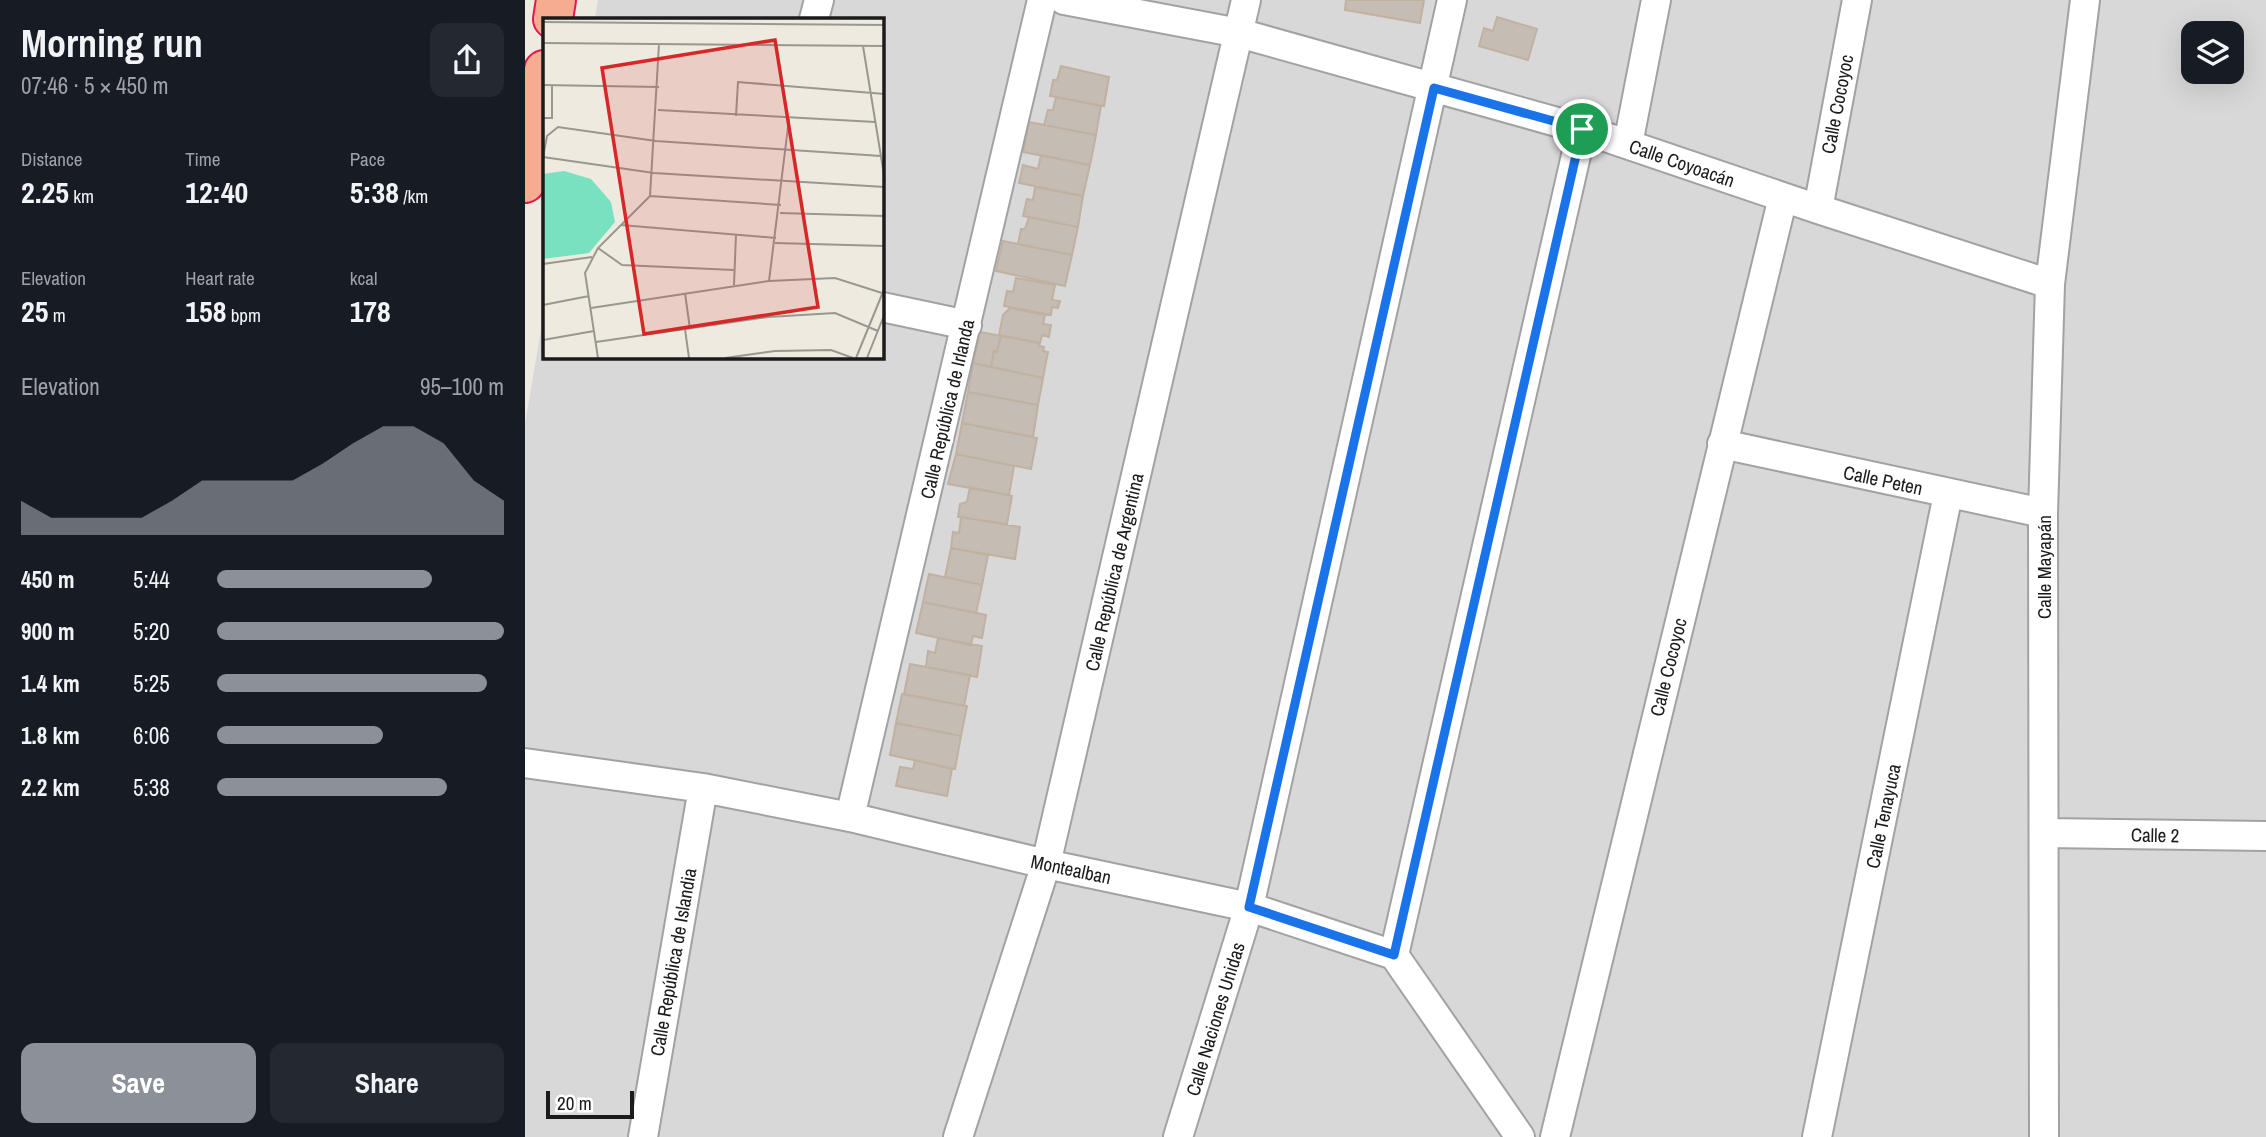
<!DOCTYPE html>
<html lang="en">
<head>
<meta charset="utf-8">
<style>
	:root { --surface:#171b24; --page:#242831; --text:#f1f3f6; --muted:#9ea1a6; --accent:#8c9099 }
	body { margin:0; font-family:"Archivo Narrow",sans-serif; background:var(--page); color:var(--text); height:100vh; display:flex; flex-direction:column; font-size:26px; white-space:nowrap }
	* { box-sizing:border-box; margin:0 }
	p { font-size:23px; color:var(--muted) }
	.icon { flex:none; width:38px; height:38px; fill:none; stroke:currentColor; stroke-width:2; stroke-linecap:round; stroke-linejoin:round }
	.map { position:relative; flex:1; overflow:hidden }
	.panel { display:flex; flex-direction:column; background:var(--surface); width:525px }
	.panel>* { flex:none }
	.buttons { position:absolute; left:1656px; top:21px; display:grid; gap:14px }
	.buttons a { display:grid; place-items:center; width:63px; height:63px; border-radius:14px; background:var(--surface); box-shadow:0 7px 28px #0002; font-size:35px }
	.scale { position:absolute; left:21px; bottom:18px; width:88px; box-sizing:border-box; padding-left:7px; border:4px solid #1b1b1b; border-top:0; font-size:19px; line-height:24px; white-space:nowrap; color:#1b1b1b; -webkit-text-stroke:5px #fff; paint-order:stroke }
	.pin { position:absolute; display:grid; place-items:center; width:60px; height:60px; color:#fff; margin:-30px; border:4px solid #fff; border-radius:50%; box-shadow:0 2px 7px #0007 }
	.round { display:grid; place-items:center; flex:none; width:74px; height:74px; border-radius:14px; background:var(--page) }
	.headline { display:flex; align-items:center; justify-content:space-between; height:119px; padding:0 21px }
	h1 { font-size:38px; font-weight:800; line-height:52px }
	.figures { display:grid; grid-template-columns:repeat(3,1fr); gap:10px; height:119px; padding:7px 21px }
	.figures div { display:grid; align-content:center }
	.figures b { font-size:30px; font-weight:800 }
	.figures small { font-size:19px; font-weight:400 }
	.figures p { font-size:19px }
	.chart { height:196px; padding:14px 21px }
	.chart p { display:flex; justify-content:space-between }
	.chart svg { width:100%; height:126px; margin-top:7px; fill:var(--accent); opacity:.7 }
	.primary-button { display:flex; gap:14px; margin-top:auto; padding:14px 21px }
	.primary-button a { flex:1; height:80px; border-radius:14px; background:var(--accent); color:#fff; font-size:28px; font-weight:800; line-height:80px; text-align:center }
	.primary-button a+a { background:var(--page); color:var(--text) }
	ul { padding:0 21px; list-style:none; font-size:23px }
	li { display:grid; grid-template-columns:112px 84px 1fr; align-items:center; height:52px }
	li i { height:18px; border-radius:9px; background:var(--accent) }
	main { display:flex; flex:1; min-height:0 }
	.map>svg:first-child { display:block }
	.residential { fill:#d9d8d8; fill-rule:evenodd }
	.building { fill:#c5bcb3; stroke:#c0b1a1; stroke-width:2 }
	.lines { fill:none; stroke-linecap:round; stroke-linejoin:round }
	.minor-casing { stroke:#a2a2a2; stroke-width:32 }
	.trunk-casing { stroke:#df1950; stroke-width:42 }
	.minor { stroke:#fff; stroke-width:28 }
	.trunk { stroke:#f5ac90; stroke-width:38 }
	.route-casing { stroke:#fff; stroke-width:14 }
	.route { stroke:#1a73e8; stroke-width:9 }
	.labels { text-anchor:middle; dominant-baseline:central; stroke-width:6; stroke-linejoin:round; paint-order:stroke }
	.street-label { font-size:19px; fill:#1b1b1b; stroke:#fff }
	.inset-road { fill:none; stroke:#9a9791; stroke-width:2 }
	.view { fill:#d62828; fill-opacity:0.15; stroke:#d62828; stroke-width:3.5 }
	.inset-edge { fill:none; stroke:#1b1b1b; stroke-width:3.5 }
</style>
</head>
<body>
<main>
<section class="panel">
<div class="headline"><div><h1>Morning run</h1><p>07:46 · 5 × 450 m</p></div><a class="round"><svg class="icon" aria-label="share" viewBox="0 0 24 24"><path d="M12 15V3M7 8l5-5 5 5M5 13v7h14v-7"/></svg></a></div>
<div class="figures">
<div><p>Distance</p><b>2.25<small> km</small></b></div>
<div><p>Time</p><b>12:40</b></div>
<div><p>Pace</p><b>5:38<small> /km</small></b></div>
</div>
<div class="figures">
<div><p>Elevation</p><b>25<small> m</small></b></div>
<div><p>Heart rate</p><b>158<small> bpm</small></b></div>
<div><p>kcal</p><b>178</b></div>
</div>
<div class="chart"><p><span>Elevation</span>95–100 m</p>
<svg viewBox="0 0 160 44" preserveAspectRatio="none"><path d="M0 44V32L10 38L20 38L30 38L40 38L50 32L60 25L70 25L80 25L90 25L100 19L110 12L120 6L130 6L140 12L150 25L160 32V44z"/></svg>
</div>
<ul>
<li><b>450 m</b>5:44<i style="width:75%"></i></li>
<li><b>900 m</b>5:20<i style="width:100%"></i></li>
<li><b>1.4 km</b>5:25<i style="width:94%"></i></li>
<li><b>1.8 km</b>6:06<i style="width:58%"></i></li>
<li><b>2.2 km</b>5:38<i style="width:80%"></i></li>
</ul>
<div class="primary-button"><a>Save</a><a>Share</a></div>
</section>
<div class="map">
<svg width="1741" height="1137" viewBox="0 0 1741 1137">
	<rect width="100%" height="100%" fill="#eeeae0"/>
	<!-- residential -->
	<path class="residential" d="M73 0H1741V1137H0V424L19 312V357H357V19H70ZM1668 33H1706V72H1668Z"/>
	<!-- building -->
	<path class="building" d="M821 0H899L895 23 820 10Z
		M972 17 1012 29 1003 60 954 46 959 28 968 31Z
		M536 66 584 77 579 106 525 96 528 80H532Z
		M531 97 576 106 571 135 519 125 523 110H528Z
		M504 122 571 135 565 165 498 152Z
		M516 155 565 165 558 196 494 183 498 165 513 169Z
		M510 187 558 196 553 227 498 216 502 199 508 200Z
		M504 217 553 227 547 255 493 244 496 229H500Z
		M478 241 547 255 540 286 471 271Z
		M491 278 530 285 527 300 535 301 533 308 527 307 526 315 479 306 482 291 488 292Z
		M485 308 520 315 518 324 526 325 524 337 517 335 515 343 474 335 478 315Z
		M455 332 476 336 472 352 469 351 466 367 448 363Z
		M476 336 515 343 514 346 519 347 518 351 523 352 518 378 466 367 469 351 472 352Z
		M448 363 518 378 513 405 443 392Z
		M443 392 513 405 508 437 437 423Z
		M437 423 512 438 506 469 431 454Z
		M431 454 489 466 484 495 423 484Z
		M445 487 487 496 482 524 433 517 435 504 442 502Z
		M436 517 495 527 490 559 426 548 428 532 434 533Z
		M426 548 463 555 457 585 420 577Z
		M404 574 457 585 451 613 398 602Z
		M398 602 461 615 457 638 448 636 446 645 391 633Z
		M413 638 457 646 452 677 401 667 403 651 410 653Z
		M385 664 445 675 439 706 379 694Z
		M377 694 442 706 436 736 371 723Z
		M371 723 436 736 430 769 365 755Z
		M390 760 427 769 422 796 371 786 375 767 388 769Z"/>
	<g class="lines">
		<defs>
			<path id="minor" d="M539 0 714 33 1057 129 1293 209 1525 284
				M289 19 294 0
				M1103 144 1131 0
				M1293 209 1332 0
				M357 307 442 325
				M1197 444 1518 513
				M0 763 178 788 325 817 521 864 724 907 869 955 995 1137
				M325 817 517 0
				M1520 833 1741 836
				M869 955 1057 129
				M118 1137 178 788
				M433 1137 521 864 721 0
				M653 1137 724 907 927 0
				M1030 1137 1258 197
				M1292 1137 1423 494
				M1519 1137 1518 513 1525 284 1560 0"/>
			<path id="trunk" d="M28 19 31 0
				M0 183 19 70"/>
		</defs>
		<!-- minor casing -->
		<use href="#minor" class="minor-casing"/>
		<!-- trunk casing -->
		<use href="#trunk" class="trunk-casing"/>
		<!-- minor -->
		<use href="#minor" class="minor"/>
		<!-- trunk -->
		<use href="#trunk" class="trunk"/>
	</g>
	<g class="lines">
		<defs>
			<path id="route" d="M909 88 1057 129 869 955 724 907Z"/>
		</defs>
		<!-- route casing -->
		<use href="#route" class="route-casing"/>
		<!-- route -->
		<use href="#route" class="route"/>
	</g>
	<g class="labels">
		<!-- street labels -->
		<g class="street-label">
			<text transform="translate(1312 104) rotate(-79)">Calle Cocoyoc</text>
			<text transform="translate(1157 163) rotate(19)">Calle Coyoacán</text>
			<text transform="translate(422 409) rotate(-77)">Calle República de Irlanda</text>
			<text transform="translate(1358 480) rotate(12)">Calle Peten</text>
			<text transform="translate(1519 567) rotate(-90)">Calle Mayapán</text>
			<text transform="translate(589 572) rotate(-77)">Calle República de Argentina</text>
			<text transform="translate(1143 667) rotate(-76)">Calle Cocoyoc</text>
			<text transform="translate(1358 816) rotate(-78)">Calle Tenayuca</text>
			<text transform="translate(1630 835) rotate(1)">Calle 2</text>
			<text transform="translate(546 869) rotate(12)">Montealban</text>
			<text transform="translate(148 962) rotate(-80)">Calle República de Islandia</text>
			<text transform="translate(690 1019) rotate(-73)">Calle Naciones Unidas</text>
		</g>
	</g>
	<!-- overview -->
	<g transform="translate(18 18)">
		<rect width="341" height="341" fill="#eeeae0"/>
		<path d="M21 153 48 161 68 184 72 204 46 235 0 241V156Z" fill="#78e2c0"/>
		<path class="inset-road" d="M0 4 342 7M0 25 342 28M320 28 342 163M0 67 116 69M115 92 332 104M193 98 195 64 342 76M0 100H9V67M0 139 4 118 15 109 113 123 338 138M0 139 111 155 342 169M107 178 238 187M237 195 342 198M78 207 233 220M232 225 342 228M55 230 79 247 191 252M0 246 49 239M226 263 246 101M191 267 193 216M142 275 147 311M0 287 46 278M48 290 226 263 292 260 339 275M142 311 146 340M0 322 51 313M53 324 225 299 292 295 335 313M55 340 42 255 55 230 107 178 116 26M182 340 232 333 288 332 310 340M313 340 342 269M324 340 342 295"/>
		<path class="view" d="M232 22 275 289 101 316 59 50Z"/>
		<rect width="341" height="341" class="inset-edge"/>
	</g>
</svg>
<div class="buttons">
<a><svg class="icon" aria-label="layers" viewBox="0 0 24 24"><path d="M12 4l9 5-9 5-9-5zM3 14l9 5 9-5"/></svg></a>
</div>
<div class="scale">20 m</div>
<div class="pin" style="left:1057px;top:129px;background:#1e9e55"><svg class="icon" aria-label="arrive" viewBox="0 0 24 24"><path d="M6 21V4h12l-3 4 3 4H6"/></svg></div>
</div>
</main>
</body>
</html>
